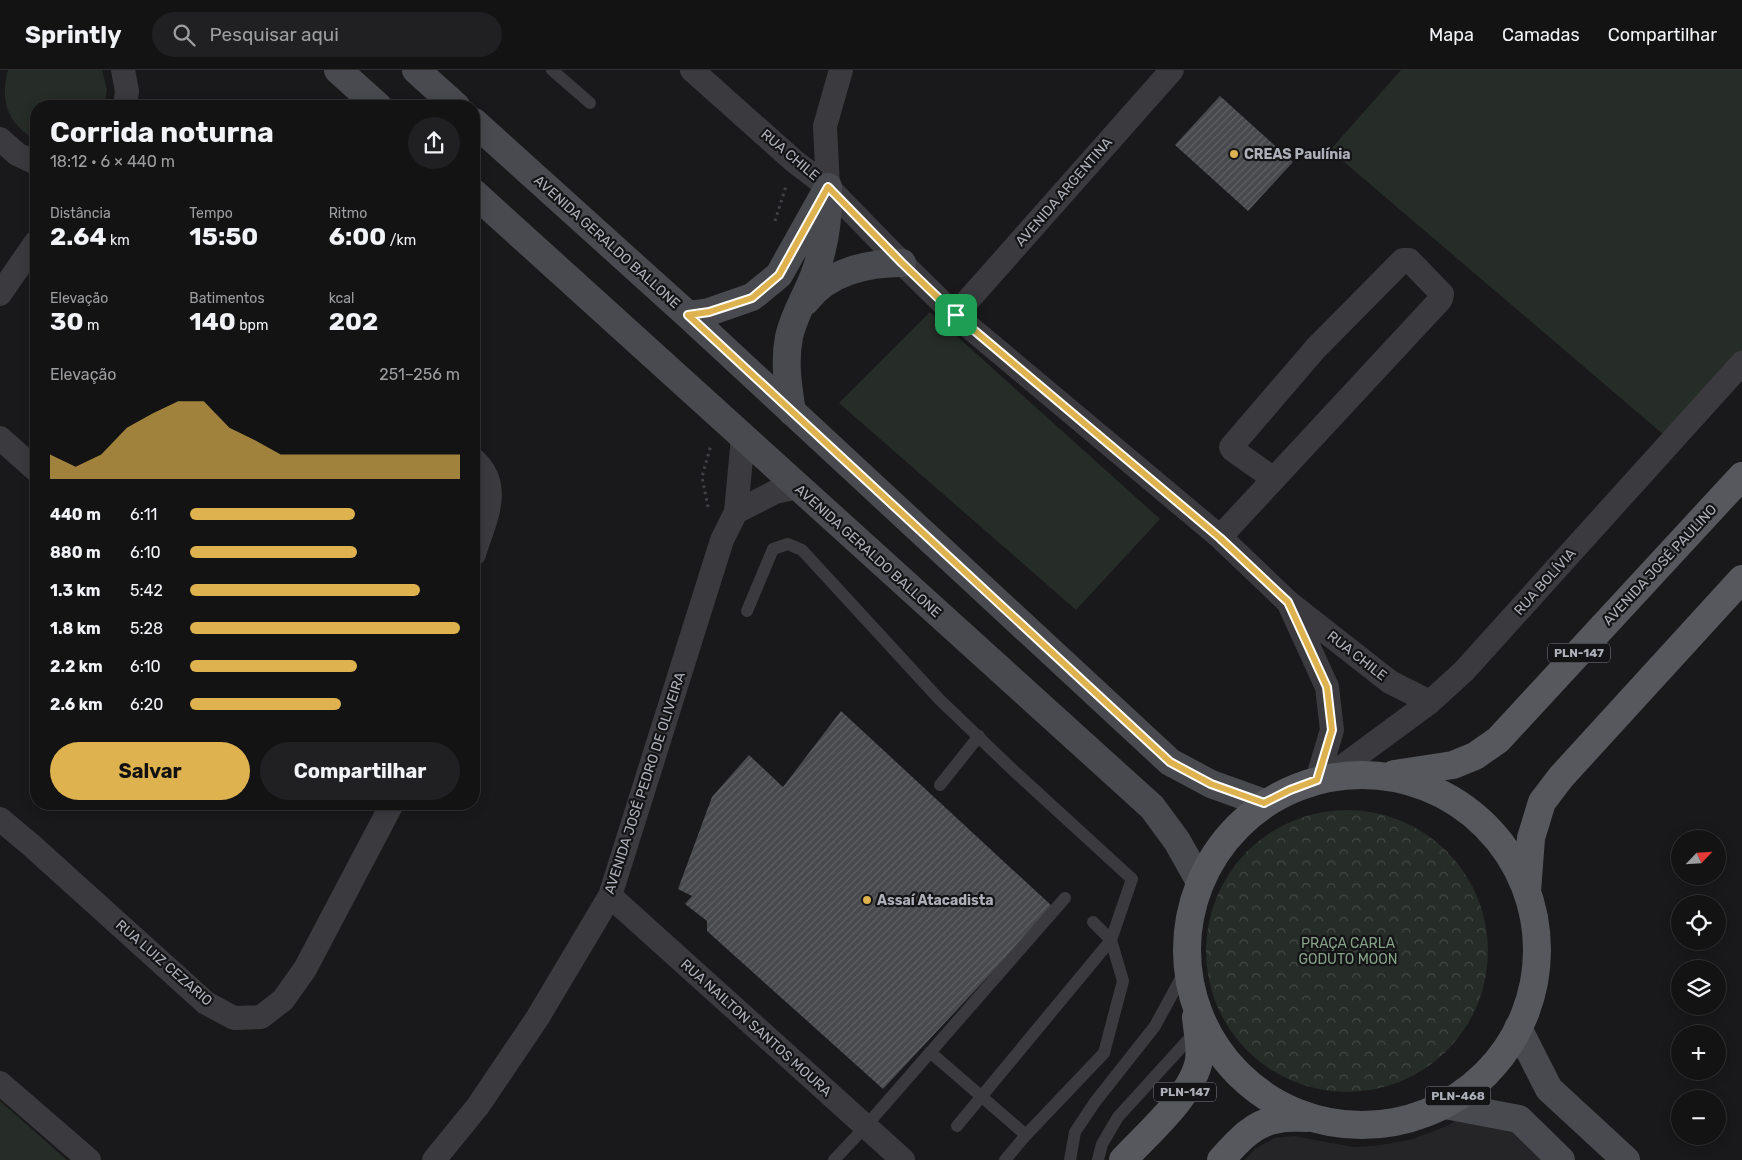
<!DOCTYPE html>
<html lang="pt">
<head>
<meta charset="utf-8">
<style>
	:root { --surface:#131314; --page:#202022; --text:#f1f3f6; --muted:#9d9ea0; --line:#323234; --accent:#ddb24f }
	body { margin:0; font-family:Rubik,sans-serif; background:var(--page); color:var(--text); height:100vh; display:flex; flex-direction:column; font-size:19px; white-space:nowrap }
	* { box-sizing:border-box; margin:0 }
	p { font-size:16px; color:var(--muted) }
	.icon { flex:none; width:28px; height:28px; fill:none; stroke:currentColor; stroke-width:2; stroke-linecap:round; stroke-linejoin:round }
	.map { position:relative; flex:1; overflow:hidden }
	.drawer { position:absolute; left:30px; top:30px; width:450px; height:710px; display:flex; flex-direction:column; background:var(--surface); border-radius:20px; box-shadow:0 2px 12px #0003,0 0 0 1px var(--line) }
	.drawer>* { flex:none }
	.needle { width:32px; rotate:65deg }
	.fabs { position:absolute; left:1671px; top:760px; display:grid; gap:10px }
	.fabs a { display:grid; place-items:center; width:55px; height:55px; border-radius:50%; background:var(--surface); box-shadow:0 2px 12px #0003,0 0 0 1px var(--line); font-size:25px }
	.pin { position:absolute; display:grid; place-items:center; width:42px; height:42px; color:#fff; margin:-21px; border-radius:10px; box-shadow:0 2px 8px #0006 }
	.round { display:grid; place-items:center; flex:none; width:52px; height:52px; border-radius:26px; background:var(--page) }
	.overview { display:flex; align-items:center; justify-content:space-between; height:85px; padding:0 20px }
	h1 { font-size:28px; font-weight:700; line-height:38px }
	.figures { display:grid; grid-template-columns:repeat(3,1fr); gap:8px; height:85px; padding:5px 20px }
	.figures div { display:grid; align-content:center }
	.figures b { font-size:25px; font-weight:700 }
	.figures small { font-size:14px; font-weight:400 }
	.figures p { font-size:14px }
	.chart { height:140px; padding:10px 20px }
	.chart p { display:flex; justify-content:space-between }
	.chart svg { width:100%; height:90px; margin-top:5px; fill:var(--accent); opacity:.7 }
	.cta { display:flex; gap:10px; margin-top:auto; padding:10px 20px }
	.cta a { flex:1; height:58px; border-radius:30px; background:var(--accent); color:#111; font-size:20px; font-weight:700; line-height:58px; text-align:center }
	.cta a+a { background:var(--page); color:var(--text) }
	ul { padding:0 20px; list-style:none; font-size:16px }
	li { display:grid; grid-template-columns:80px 60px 1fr; align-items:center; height:38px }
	li i { height:12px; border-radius:6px; background:var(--accent) }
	header { display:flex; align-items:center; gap:30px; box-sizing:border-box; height:70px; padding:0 25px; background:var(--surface); border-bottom:1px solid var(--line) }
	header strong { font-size:24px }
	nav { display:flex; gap:28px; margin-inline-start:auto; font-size:18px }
	.search { width:350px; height:45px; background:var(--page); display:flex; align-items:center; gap:12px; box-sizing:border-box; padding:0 18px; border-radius:28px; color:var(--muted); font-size:19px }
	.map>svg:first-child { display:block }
	.built { fill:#252528 }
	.grass { fill:#262c27 }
	.park { fill:url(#park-crowns) }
	.building { fill:url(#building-hatch) }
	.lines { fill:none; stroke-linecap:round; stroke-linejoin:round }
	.path { stroke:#414246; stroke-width:3; stroke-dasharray:2.5 4; stroke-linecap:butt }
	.lane { stroke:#3b3b3f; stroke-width:12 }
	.street { stroke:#3b3b3f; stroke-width:24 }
	.secondary { stroke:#494a4f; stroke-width:28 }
	.primary { stroke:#57585e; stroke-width:28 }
	.route-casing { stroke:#fff; stroke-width:10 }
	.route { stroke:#ddb24f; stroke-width:6 }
	.poi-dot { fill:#ddb24f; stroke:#141416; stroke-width:2 }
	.labels { text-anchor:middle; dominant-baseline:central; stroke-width:4.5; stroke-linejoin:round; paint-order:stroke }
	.shield { fill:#141416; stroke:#7f8188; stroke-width:1 }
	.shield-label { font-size:12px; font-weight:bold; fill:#adb0b9 }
	.poi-label { font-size:14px; font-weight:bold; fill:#adb0b9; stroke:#141416; text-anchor:start }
	.street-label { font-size:14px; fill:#adb0b9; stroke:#141416 }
	.park-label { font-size:14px; fill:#87a289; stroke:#141416 }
</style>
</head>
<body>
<header>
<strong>Sprintly</strong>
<div class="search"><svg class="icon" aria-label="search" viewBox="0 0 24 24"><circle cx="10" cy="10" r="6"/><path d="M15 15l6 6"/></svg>Pesquisar aqui</div>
<nav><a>Mapa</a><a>Camadas</a><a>Compartilhar</a></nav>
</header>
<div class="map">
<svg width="1742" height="1090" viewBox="0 0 1742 1090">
	<defs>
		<pattern id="park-crowns" width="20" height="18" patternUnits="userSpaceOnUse" patternTransform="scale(1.25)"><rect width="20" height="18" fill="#262c27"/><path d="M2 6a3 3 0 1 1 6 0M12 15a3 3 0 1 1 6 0" fill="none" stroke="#434844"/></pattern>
		<pattern id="building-hatch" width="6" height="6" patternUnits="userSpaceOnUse" patternTransform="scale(1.25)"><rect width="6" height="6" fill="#48494d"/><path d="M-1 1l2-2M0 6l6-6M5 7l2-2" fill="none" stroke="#606165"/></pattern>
	</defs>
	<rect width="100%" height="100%" fill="#19191b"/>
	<!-- built -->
	<path class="built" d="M1457 1050 1504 1052 1544 1090H1244L1255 1079 1274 1068 1294 1066 1353 1077 1374 1076 1410 1070 1447 1056Z"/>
	<!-- grass -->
	<path class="grass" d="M8 0H102L107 20 104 36H36V70L34 69C7 52 0 31 8 0Z
		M1401 0H1742V293L1671 371 1330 80Z
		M930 242 1160 449 1076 540 839 333Z
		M0 1031 67 1090H0Z"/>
	<!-- park -->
	<path class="park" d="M1206 881a141 141 0 1 1 282 0a141 141 0 1 1-282 0Z"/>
	<!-- building -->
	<path class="building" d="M1220 26 1293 92 1248 141 1175 75Z
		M841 641 1053 837 883 1019 707 861V851L685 834 692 826 678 819 712 727 749 685 783 717Z"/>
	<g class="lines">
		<!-- path -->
		<path class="path" d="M775 151 786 116
			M708 437 702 407 711 375"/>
		<!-- lane -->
		<path class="lane" d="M552 0 590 33
			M747 541 773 479 788 474 802 480 939 629 1014 701 1132 809 1111 870 957 1056
			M940 715 979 666
			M930 982 1026 1065 1005 1090
			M1026 1065 1104 983 1123 911 1111 870 1093 852
			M834 1090 865 1057 1065 828
			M1070 1090 1075 1062 1095 1032 1155 956 1187 897
			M1098 1090 1102 1074 1118 1047 1197 960"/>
		<!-- street -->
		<path class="street" d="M123 0 127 21 125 36
			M692 0 794 91 828 117 902 193 955 245 1220 467 1288 532 1390 612 1430 632
			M0 69 17 84 36 93
			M828 117 825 56 841 0
			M0 224 36 172
			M955 245 1172 0
			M0 368 36 400
			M474 390C504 417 484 451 474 484
			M736 442 775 422 798 417
			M1220 467 1441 229 1442 224 1409 190H1403L1316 278 1231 377 1233 380 1274 409
			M1290 536 1327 617 1332 660 1317 710
			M1327 708 1430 632 1464 601 1742 293
			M0 749 31 775 206 933 234 948 261 947 283 930 305 899 392 734
			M610 826 903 1090
			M0 1013 89 1090
			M434 1090 478 1036 538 947 610 826 722 470 736 442 743 367"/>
		<!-- secondary -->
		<path class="secondary" d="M338 0 378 36
			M416 0 456 36
			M474 52 688 245 1170 692 1211 714 1264 733
			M474 123 1152 737 1177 771 1200 812
			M806 231C828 202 867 193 902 193
			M688 245 709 242 752 227 779 205 826 121
			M792 342C788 317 784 292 789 267 794 244 807 225 815 203 825 175 829 147 828 117
			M1518 958 1549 1019 1626 1090
			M1445 1035 1519 1049 1561 1090"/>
		<!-- primary -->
		<path class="primary" d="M1394 704 1453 695 1475 686 1498 670 1742 406
			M1187 880a175 175 0 1 1 350 0a175 175 0 1 1-350 0Z
			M1527 822 1531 768 1542 732 1561 707 1742 509
			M1123 1090C1147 1064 1193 1025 1199 990 1201 977 1197 960 1196 947
			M1221 1090C1237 1072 1254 1052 1279 1049 1288 1047 1298 1048 1307 1048"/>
	</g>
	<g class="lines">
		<defs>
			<path id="route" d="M828 117 902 193 956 245 1220 468 1288 532 1327 617 1332 660 1317 710 1290 720 1264 733 1211 714 1170 692 688 245 709 242 752 228 779 205Z"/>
		</defs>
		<!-- route casing -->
		<use href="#route" class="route-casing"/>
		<!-- route -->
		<use href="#route" class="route"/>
	</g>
	<!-- markers -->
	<g class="poi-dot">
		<circle cx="1234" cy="84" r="5"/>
		<circle cx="867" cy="830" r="5"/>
	</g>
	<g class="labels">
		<!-- shield labels -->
		<g class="shield">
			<rect x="1548" y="573.5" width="62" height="19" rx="4"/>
			<rect x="1154" y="1012.5" width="62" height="19" rx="4"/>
			<rect x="1425.5" y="1016.5" width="65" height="19" rx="4"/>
		</g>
		<g class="shield-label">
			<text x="1579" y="583">PLN-147</text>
			<text x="1185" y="1022">PLN-147</text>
			<text x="1458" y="1026">PLN-468</text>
		</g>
		<!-- poi labels -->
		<g class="poi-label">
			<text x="1244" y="84">CREAS Paulínia</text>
			<text x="877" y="830">Assaí Atacadista</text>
		</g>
		<!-- street labels -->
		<g class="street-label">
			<text transform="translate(790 85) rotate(40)">RUA CHILE</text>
			<text transform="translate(1064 122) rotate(-49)">AVENIDA ARGENTINA</text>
			<text transform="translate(607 172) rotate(42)">AVENIDA GERALDO BALLONE</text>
			<text transform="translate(868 481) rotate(42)">AVENIDA GERALDO BALLONE</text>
			<text transform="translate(1660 495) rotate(-47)">AVENIDA JOSÉ PAULINO</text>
			<text transform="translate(1545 512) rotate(-48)">RUA BOLÍVIA</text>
			<text transform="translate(1357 586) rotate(38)">RUA CHILE</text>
			<text transform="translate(645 713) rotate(-72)">AVENIDA JOSÉ PEDRO DE OLIVEIRA</text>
			<text transform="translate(164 893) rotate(41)">RUA LUIZ CEZARIO</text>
			<text transform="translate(756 958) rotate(42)">RUA NAILTON SANTOS MOURA</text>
		</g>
		<!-- park labels -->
		<g class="park-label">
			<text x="1348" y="873">PRAÇA CARLA<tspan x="1348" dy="16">GODUTO MOON</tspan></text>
		</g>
	</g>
</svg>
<div class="fabs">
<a><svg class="needle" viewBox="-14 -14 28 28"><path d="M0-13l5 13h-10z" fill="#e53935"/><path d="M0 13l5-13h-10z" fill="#9d9ea0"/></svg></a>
<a><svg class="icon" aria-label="locate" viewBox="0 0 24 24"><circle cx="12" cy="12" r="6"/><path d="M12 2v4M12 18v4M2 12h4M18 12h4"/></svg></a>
<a><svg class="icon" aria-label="layers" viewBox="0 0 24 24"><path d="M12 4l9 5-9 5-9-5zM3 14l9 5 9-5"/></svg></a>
<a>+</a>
<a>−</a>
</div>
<div class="pin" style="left:956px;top:245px;background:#1e9e55"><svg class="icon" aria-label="arrive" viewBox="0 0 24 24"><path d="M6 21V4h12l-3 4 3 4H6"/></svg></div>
<section class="drawer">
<div class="overview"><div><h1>Corrida noturna</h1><p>18:12 · 6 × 440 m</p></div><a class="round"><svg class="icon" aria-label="share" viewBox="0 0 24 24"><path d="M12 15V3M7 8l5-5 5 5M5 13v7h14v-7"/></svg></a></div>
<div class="figures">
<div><p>Distância</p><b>2.64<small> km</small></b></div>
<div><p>Tempo</p><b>15:50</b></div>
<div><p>Ritmo</p><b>6:00<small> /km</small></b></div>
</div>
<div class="figures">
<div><p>Elevação</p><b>30<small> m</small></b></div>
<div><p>Batimentos</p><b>140<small> bpm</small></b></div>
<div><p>kcal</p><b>202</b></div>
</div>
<div class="chart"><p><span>Elevação</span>251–256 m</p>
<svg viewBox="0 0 160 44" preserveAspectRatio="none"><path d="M0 44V32L10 38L20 32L30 19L40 12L50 6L60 6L70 19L80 25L90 32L100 32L110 32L120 32L130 32L140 32L150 32L160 32V44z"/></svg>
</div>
<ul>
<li><b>440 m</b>6:11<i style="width:61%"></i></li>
<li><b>880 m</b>6:10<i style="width:62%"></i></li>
<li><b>1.3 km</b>5:42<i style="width:85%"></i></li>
<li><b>1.8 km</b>5:28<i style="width:100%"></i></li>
<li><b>2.2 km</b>6:10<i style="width:62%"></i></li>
<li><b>2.6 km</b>6:20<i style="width:56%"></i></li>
</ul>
<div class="cta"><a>Salvar</a><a>Compartilhar</a></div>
</section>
</div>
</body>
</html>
